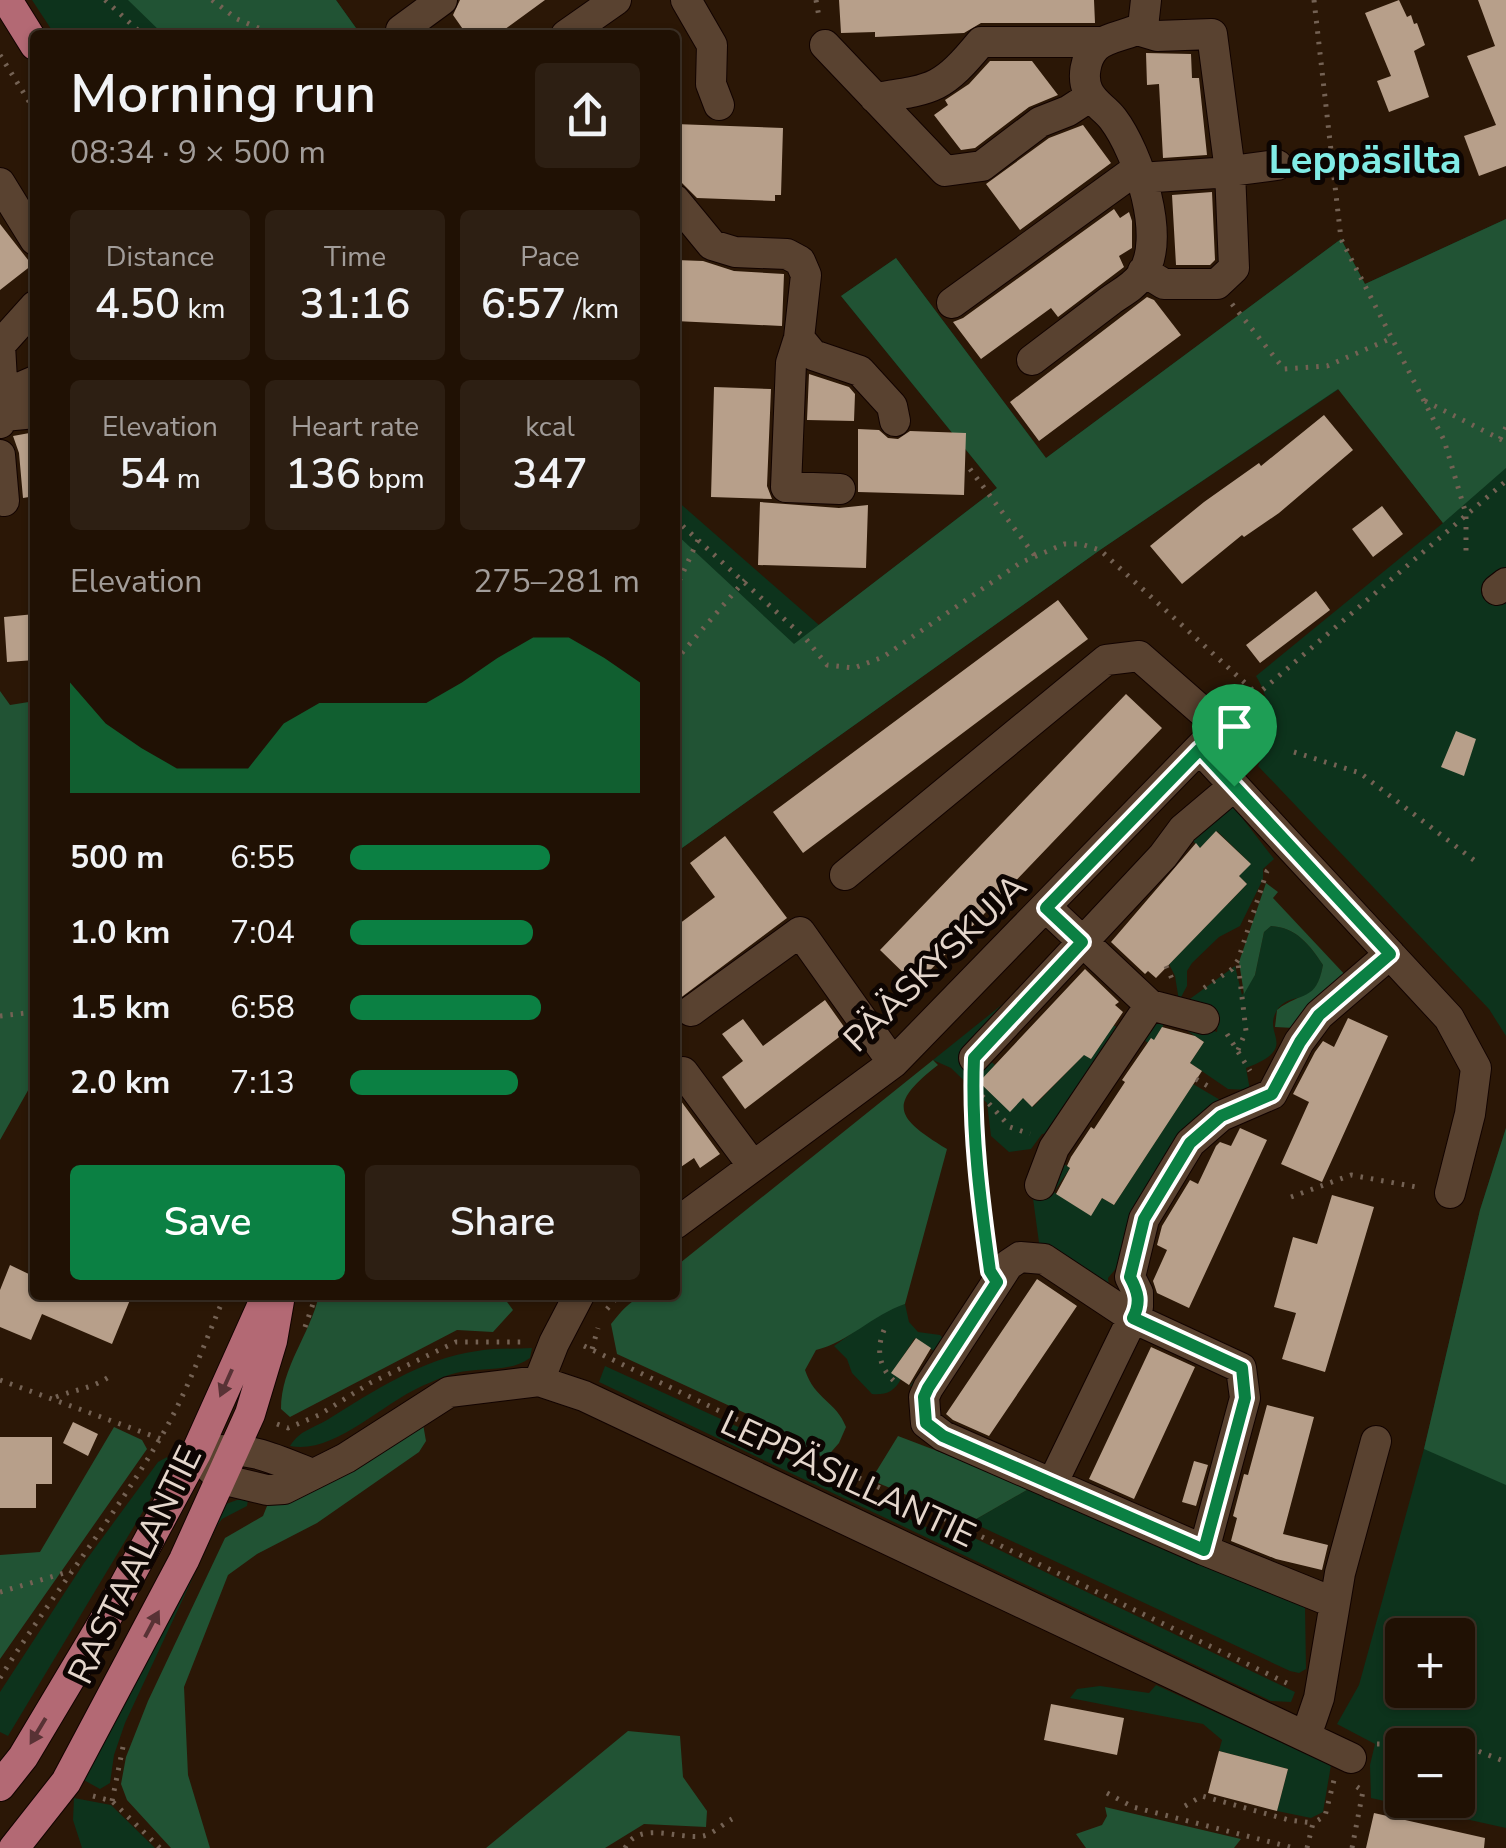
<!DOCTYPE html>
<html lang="en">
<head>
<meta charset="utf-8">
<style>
	:root { --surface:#201104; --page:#2d1f13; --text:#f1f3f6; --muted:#a29d9a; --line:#3d3126; --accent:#0b8043 }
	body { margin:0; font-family:"Nunito Sans",sans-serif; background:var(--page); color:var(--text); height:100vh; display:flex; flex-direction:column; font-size:38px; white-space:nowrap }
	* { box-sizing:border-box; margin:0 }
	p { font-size:32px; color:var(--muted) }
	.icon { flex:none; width:55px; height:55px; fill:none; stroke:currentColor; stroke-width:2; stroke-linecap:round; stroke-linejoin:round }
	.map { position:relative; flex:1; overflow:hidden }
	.panel { position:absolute; left:30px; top:30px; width:650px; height:1270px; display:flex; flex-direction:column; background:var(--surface); border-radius:10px; box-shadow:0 2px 8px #0004,0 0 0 2px var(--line) }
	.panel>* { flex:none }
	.fabs { position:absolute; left:1385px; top:1618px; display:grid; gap:20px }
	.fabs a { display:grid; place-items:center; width:90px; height:90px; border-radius:10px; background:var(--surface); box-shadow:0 2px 8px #0004,0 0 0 2px var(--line); font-size:50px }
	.pin { position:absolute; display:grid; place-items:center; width:85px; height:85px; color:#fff; margin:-102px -42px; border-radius:50% 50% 50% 0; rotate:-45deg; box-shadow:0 0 10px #0007 }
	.pin .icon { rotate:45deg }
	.round { display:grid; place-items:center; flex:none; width:105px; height:105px; border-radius:10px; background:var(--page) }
	.summary { display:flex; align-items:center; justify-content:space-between; height:170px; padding:0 40px }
	h1 { font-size:55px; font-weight:600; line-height:75px }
	.metrics { display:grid; grid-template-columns:repeat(3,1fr); gap:15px; height:170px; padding:10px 40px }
	.metrics div { display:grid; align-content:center; border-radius:10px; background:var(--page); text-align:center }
	.metrics b { font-size:42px; font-weight:600 }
	.metrics small { font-size:28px; font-weight:400 }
	.metrics p { font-size:28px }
	.chart { height:280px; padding:20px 40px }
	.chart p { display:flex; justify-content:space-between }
	.chart svg { width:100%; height:180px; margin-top:10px; fill:var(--accent); opacity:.7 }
	.cta { display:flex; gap:20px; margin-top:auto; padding:20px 40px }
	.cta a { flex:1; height:115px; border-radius:10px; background:var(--accent); color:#fff; font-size:40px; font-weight:600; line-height:115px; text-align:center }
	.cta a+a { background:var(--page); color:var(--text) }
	ul { padding:0 40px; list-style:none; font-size:32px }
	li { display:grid; grid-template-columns:160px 120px 1fr; align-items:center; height:75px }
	li i { height:25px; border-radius:12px; background:var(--accent) }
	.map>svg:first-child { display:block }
	.green { fill:#0d331c; fill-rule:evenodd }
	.forest { fill:#215334 }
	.building { fill:#b79f8a }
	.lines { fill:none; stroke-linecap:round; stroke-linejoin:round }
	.minor-casing { stroke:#120300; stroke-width:32 }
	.major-casing { stroke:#120300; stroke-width:32 }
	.path { stroke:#746254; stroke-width:5; stroke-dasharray:2.5 8; stroke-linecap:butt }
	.minor { stroke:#594230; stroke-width:30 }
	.major { stroke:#b36974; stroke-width:30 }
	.oneway { fill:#583235 }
	.route-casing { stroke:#fff; stroke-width:20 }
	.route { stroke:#0b8043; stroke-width:12 }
	.labels { text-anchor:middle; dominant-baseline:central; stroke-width:10; stroke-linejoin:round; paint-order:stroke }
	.street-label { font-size:35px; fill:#e5d7cd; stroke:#0d0502 }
	.quarter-label { font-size:40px; font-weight:bold; fill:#81ece6; stroke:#0d0502 }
</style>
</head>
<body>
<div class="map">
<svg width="1506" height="1848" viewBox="0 0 1506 1848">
	<rect width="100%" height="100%" fill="#2b1706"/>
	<!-- green -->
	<path class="green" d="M32 0H336L361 35H55Z
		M1506 219V1036L1489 1009 1258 766C1272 736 1274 705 1256 676L1443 523 1339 389 1100 550 675 853V499L819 625 997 488 841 296 896 258 1046 458 1341 239 1365 284Z
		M1233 806 1274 859 1263 869V879L1240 926 1219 937 1192 963 1187 971V986L1179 1001 1175 976 1169 964 1212 920 1219 896 1228 904 1247 884 1239 876 1250 863 1217 831 1200 848 1193 841 1194 830Z
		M1271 926C1296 927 1310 945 1323 965 1315 1012 1291 987 1276 1012 1263 1036 1300 1047 1246 1068L1250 1090 1228 1089 1190 1063 1204 1042 1168 1018 1151 1045 1141 1038 1147 1029 1170 1016 1217 1032 1218 1022 1183 1008V1004L1235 966 1242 995 1255 975 1264 932Z
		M1009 999 987 1058 995 1065 980 1082 1023 1098 1033 1107 1113 1025 1124 1031 1055 1132 1042 1134 1031 1149 1009 1152 991 1136 987 1103 951 1068 933 1060Z
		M1193 1084 1222 1101 1124 1259 1108 1278 1109 1286 1131 1310 1040 1250 1032 1191 1060 1161 1070 1168 1054 1192 1090 1215 1102 1198 1114 1205Z
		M1506 1128V1828L1371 1798 1370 1765 1375 1744 1337 1724 1359 1685 1424 1449 1480 1210ZM1402 1635H1458V1690H1402ZM1402 1745H1458V1800H1402Z
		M905 1304 909 1322 918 1332 940 1335 948 1344 917 1390 910 1386 934 1351 915 1338 892 1373 901 1379C894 1392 886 1395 872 1394L852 1373 847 1359 834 1346 883 1311Z
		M532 1348 530 1358C509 1373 481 1367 456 1373 444 1376 431 1382 420 1387 381 1405 332 1455 290 1446 300 1430 312 1429 327 1420 374 1391 421 1359 477 1351 495 1348 514 1349 532 1348Z
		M605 1366 769 1441 792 1462 926 1527 964 1533 1295 1692 1291 1702 1271 1701 599 1382Z
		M167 1457 170 1462 166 1473 8 1736 0 1732V1692L84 1563 158 1462Z
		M1032 1487 1305 1605 1306 1669 1299 1673 1290 1671 971 1522Z
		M237 1500H248L247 1506 222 1519 217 1526 125 1723 114 1755 110 1783 100 1789 82 1779 223 1505Z
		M1156 1685 1331 1765 1323 1812 1311 1818 1277 1811 1288 1769 1219 1751 1222 1740 1203 1724 1070 1698 1077 1689 1100 1686 1149 1693Z
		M74 1798 111 1805 155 1848H82L73 1820Z"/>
	<!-- forest -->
	<path class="forest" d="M128 0H336L361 35H164Z
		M1506 219V468L1443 523 1338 389 1100 550 675 853V533L794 644 997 488 841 296 896 258 1046 458 1341 239 1365 284Z
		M0 691 10 705 35 701V1078L0 1140Z
		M1266 883 1278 892 1273 898 1348 978 1294 1028 1275 1027 1277 1010C1302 990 1316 1003 1323 965 1310 945 1296 927 1271 926L1264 932 1255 975 1244 994 1239 962Z
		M933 1060 938 1065C888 1104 894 1117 947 1149L905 1304C872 1315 849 1342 816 1350L805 1370C815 1400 836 1401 846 1427L839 1443 825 1459 773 1426 617 1354 611 1324C634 1295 639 1295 675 1295V1267Z
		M1506 1128V1485L1424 1449 1480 1210Z
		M319 1295H502L513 1310 493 1332 457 1330 290 1417 281 1409C281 1367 310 1335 319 1295Z
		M423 1424 426 1441 419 1452 317 1523 257 1554 228 1575 184 1687 188 1775 210 1848H171L127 1800 121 1784 126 1757 148 1701 225 1538 263 1516 269 1501Z
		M114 1427 142 1440 147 1449 0 1659V1555L40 1552Z
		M898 1436 1032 1487 971 1522 871 1480Z
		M628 1731 680 1736 683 1777 707 1811 706 1827 644 1824 605 1848H486Z
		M1105 1807 1241 1839 1234 1848H1086L1076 1834 1102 1825 1107 1816Z"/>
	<!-- building -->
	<path class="building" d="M460 0H545L497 35H467L453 15Z
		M839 0H1094L1095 23H981L964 33 875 37V32L841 33Z
		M1399 0 1407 17 1411 15 1414 24 1417 23 1425 45 1414 51 1429 97 1389 112 1377 81 1391 76 1365 13Z
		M1478 0H1506V166L1479 176 1464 136 1496 125 1467 56 1495 46Z
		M1146 53 1191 54 1192 78H1199L1207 155 1163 158 1159 84 1147 85Z
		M990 61H1032L1058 95 1029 107 975 148 961 150 934 115 948 105 945 100 969 84Z
		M675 124 783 128 781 195H775V201L697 198 682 183 675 182Z
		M1083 125 1111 163 1020 230 986 184 1049 138Z
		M1212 192 1215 260 1210 265H1176L1172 195Z
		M1114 209 1120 218 1129 212 1132 221V248L1119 256 1124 267 1058 317 1051 308 981 359 953 322 963 318Z
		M0 224 32 265 0 290Z
		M676 260 703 261 734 271 784 274 782 326 675 321Z
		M1147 297 1154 300 1181 335 1039 441 1010 402Z
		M809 374 849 387 855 394 854 421 807 420Z
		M714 387 771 389 767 486 772 499 711 497Z
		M1324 415 1353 450 1279 513 1244 537 1242 535 1182 584 1150 546 1204 502 1259 463 1261 466Z
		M858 429 879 430 888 438 898 439 910 431 966 433 964 495 858 492Z
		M35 432V496L23 498 19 453 13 436Z
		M760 502 839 508 868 505 866 568 758 565Z
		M1382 506 1403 534 1373 557 1352 529Z
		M1316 591 1330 610 1260 663 1246 645Z
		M1058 600 1088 639 803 853 773 812Z
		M35 614V660L7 662 4 617Z
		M1126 694 1162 728 916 985 880 950Z
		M1456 731 1476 739 1464 776 1441 767Z
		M1216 831 1251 864 1239 876 1247 884 1156 978 1148 971 1145 974 1111 942 1196 843 1200 848Z
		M725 836 787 918 675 1002V927L715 897 690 863Z
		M1085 969 1119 1002 1115 1005 1123 1012 1091 1059 1084 1055 1032 1107 1023 1098 1010 1112 979 1082Z
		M825 1000 847 1031 745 1109 722 1077 743 1061 722 1034 743 1019 763 1046Z
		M1348 1018 1388 1036 1322 1182 1281 1164 1309 1102 1293 1094 1315 1052 1323 1041 1334 1047Z
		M1162 1027 1195 1036 1204 1042 1190 1063 1202 1071 1114 1205 1102 1198 1091 1216 1056 1194 1070 1168 1067 1166 1071 1157 1091 1127 1094 1129 1125 1082 1122 1080 1151 1038 1154 1040Z
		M675 1093 720 1154 700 1168 694 1158 675 1171Z
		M1240 1128 1267 1140 1189 1308 1157 1293 1153 1281 1167 1250 1157 1245 1162 1226 1190 1180 1198 1184 1216 1146 1220 1142 1231 1146Z
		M1332 1195 1374 1207 1325 1372 1282 1359 1296 1313 1274 1307 1293 1237 1317 1244Z
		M10 1265 35 1277V1295H132L112 1344 42 1314 31 1340 0 1327V1290Z
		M1037 1279 1077 1306 989 1436 953 1420 946 1414Z
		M916 1338 931 1348 909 1385 891 1373Z
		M1151 1347 1195 1367 1134 1499 1089 1479Z
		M1267 1405 1314 1417 1283 1534 1328 1545 1322 1570 1276 1559 1231 1541 1237 1518 1233 1516 1244 1474 1248 1475Z
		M73 1422 98 1434 88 1456 63 1443Z
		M0 1437H52V1484H36V1508H0Z
		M1194 1461 1208 1465 1196 1506 1182 1502Z
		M1051 1704 1124 1718 1117 1755 1044 1740Z
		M1219 1751 1288 1769 1277 1811 1208 1793Z
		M1374 1813 1485 1838 1484 1848H1366Z"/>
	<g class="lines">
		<defs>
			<path id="minor" d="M686 0 712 45 711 84 719 105
				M401 30 442 0
				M1137 30 1157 36 1212 34 1230 171 1234 268 1217 284H1164L1143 271
				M566 35 616 0
				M825 45 945 171 982 166 1040 122 1068 111 1091 96
				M875 98C935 89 942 89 981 42H1102
				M1139 178 1216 173 1277 165
				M0 183 35 240
				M675 200 712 245 735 252 787 254 800 261 806 275 799 338 791 363 786 487 840 489
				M952 303 1137 169
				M799 338 813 355 860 371 892 406 895 421
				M1032 360C1058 340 1085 320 1111 300 1121 293 1134 286 1141 276 1168 240 1138 152 1113 119 1105 108 1094 104 1088 91 1082 78 1085 59 1095 48 1105 37 1129 35 1143 27L1146 0
				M0 396 35 381
				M4 416 35 413
				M0 423 4 416 0 345 35 306
				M0 455 4 501
				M1497 590 1506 583
				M1200 749 1449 1018 1476 1068 1470 1114 1450 1193
				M1047 908 1150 1005 1204 1019
				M691 1011 800 932 893 1063
				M974 1058 1163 856 1183 829 1234 786
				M683 1072 753 1166
				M1040 1185 1054 1148 1150 1005
				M675 1224 893 1063 1220 727 1139 656 1106 660 845 875
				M539 1381 554 1343 579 1295
				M209 1451C249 1446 275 1459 312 1474
				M205 1463 221 1479 267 1490 284 1489 346 1458 449 1392 539 1381 584 1396 1351 1758
				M1052 1484 1138 1307V1293L1130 1277 1144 1219 1190 1143 1221 1116 1272 1094 1299 1042 1319 1015 1390 954
				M1204 1550 1245 1398 1241 1368 1133 1318 1044 1259 1020 1257 1008 1265 928 1388 924 1397 926 1423 943 1436 1204 1550 1335 1603 1319 1698 1306 1736
				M1335 1603 1340 1573 1376 1441"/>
			<path id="major" d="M7 0 35 45
				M0 1786 23 1757 115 1603 196 1453 267 1295
				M14 1848 66 1782 184 1560 250 1414 272 1341 280 1295"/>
		</defs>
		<!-- minor casing -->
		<use href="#minor" class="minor-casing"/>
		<!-- major casing -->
		<use href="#major" class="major-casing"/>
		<!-- path -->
		<path class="path" d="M105 0 143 35
			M212 0 237 19 275 35
			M816 0 819 17
			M1314 0 1341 239 1444 440 1466 514V552
			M0 55 35 111
			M1232 304 1284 369 1327 366 1392 338
			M1425 401 1506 442
			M1500 439 1506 427
			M970 469 1035 556
			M675 519 806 639 827 665 854 668 883 657 1020 563 1064 544H1081L1100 550 1257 694 1265 725 1251 751 1245 754
			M675 590 698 540
			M675 661 745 580
			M1239 710 1506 481
			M1294 752 1360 773 1479 864
			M1166 966 1174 983
			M1204 988 1232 969 1238 960 1267 871 1271 867
			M0 1016 35 1012
			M1227 1034 1250 1071
			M1238 1050 1246 1031 1238 963
			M1196 1079 1211 1088
			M973 1086 972 1114 986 1244
			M975 1088 1010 1127 1030 1134
			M1291 1197 1351 1175 1422 1188
			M607 1309 619 1295
			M305 1327 316 1295
			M884 1330C875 1352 880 1371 899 1385
			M584 1346 1291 1685
			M592 1349 598 1328
			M0 1380 161 1439
			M56 1397C79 1388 93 1389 113 1374
			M277 1424 288 1428 319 1415 370 1383 456 1342H524
			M0 1592 71 1571
			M0 1678C50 1598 110 1523 158 1442 186 1396 204 1344 225 1295
			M1377 1744 1426 1745
			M1458 1749 1478 1751 1506 1762
			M1107 1793 1133 1807 1294 1848
			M93 1796 112 1801 160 1848
			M112 1801 124 1742
			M1185 1806 1202 1796 1289 1820 1313 1823
			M625 1848C639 1820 679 1840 703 1836 713 1834 723 1824 732 1819
			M1307 1848 1313 1823 1325 1816 1334 1780
			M1352 1848 1363 1791 1356 1786"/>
		<!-- minor -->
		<use href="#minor" class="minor"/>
		<!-- major -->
		<use href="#major" class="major"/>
	</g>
	<!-- one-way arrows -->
	<defs><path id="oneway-solid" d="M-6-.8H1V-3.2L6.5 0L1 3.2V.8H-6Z" transform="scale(2.5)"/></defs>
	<g class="oneway">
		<use href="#oneway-solid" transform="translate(226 1383) rotate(114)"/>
		<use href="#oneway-solid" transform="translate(152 1624) rotate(-62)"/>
		<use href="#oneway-solid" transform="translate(38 1731) rotate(121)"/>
	</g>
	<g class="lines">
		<defs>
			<path id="route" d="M1200 749 1390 954 1319 1015 1300 1042 1272 1094 1221 1116 1190 1143 1144 1219 1130 1277C1138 1292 1141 1302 1133 1318L1242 1368 1245 1398 1204 1550 943 1436 926 1423 924 1397 928 1388 997 1282 990 1271C980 1200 971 1130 974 1058L1082 942 1046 908Z"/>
		</defs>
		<!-- route casing -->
		<use href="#route" class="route-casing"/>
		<!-- route -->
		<use href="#route" class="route"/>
	</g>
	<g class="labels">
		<!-- street labels -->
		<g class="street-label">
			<text transform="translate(935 963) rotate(-44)">PÄÄSKYSKUJA</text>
			<text transform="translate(848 1479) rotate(25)">LEPPÄSILLANTIE</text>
			<text transform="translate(135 1565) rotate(-64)">RASTAALANTIE</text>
		</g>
		<!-- quarter labels -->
		<g class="quarter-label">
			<text x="1365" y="160">Leppäsilta</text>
		</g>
	</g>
</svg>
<div class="fabs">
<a>+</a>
<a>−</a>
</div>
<div class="pin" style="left:1234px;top:786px;background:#1e9e55"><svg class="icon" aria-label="arrive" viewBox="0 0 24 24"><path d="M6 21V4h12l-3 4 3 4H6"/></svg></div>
<section class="panel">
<div class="summary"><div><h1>Morning run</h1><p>08:34 · 9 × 500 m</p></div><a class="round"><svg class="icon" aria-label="share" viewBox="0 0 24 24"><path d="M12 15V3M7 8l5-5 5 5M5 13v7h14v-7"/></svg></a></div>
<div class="metrics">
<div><p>Distance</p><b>4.50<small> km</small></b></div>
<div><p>Time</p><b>31:16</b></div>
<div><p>Pace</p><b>6:57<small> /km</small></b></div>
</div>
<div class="metrics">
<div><p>Elevation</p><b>54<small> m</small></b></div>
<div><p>Heart rate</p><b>136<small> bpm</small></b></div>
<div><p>kcal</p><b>347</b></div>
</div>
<div class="chart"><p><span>Elevation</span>275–281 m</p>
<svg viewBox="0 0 160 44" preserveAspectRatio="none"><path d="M0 44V17L10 27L20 33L30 38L40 38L50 38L60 27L70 22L80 22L90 22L100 22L110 17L120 11L130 6L140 6L150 11L160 17V44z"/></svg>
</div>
<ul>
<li><b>500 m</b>6:55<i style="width:69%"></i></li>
<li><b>1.0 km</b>7:04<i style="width:63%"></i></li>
<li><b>1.5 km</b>6:58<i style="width:66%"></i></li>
<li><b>2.0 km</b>7:13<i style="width:58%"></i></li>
</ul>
<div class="cta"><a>Save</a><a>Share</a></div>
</section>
</div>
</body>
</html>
